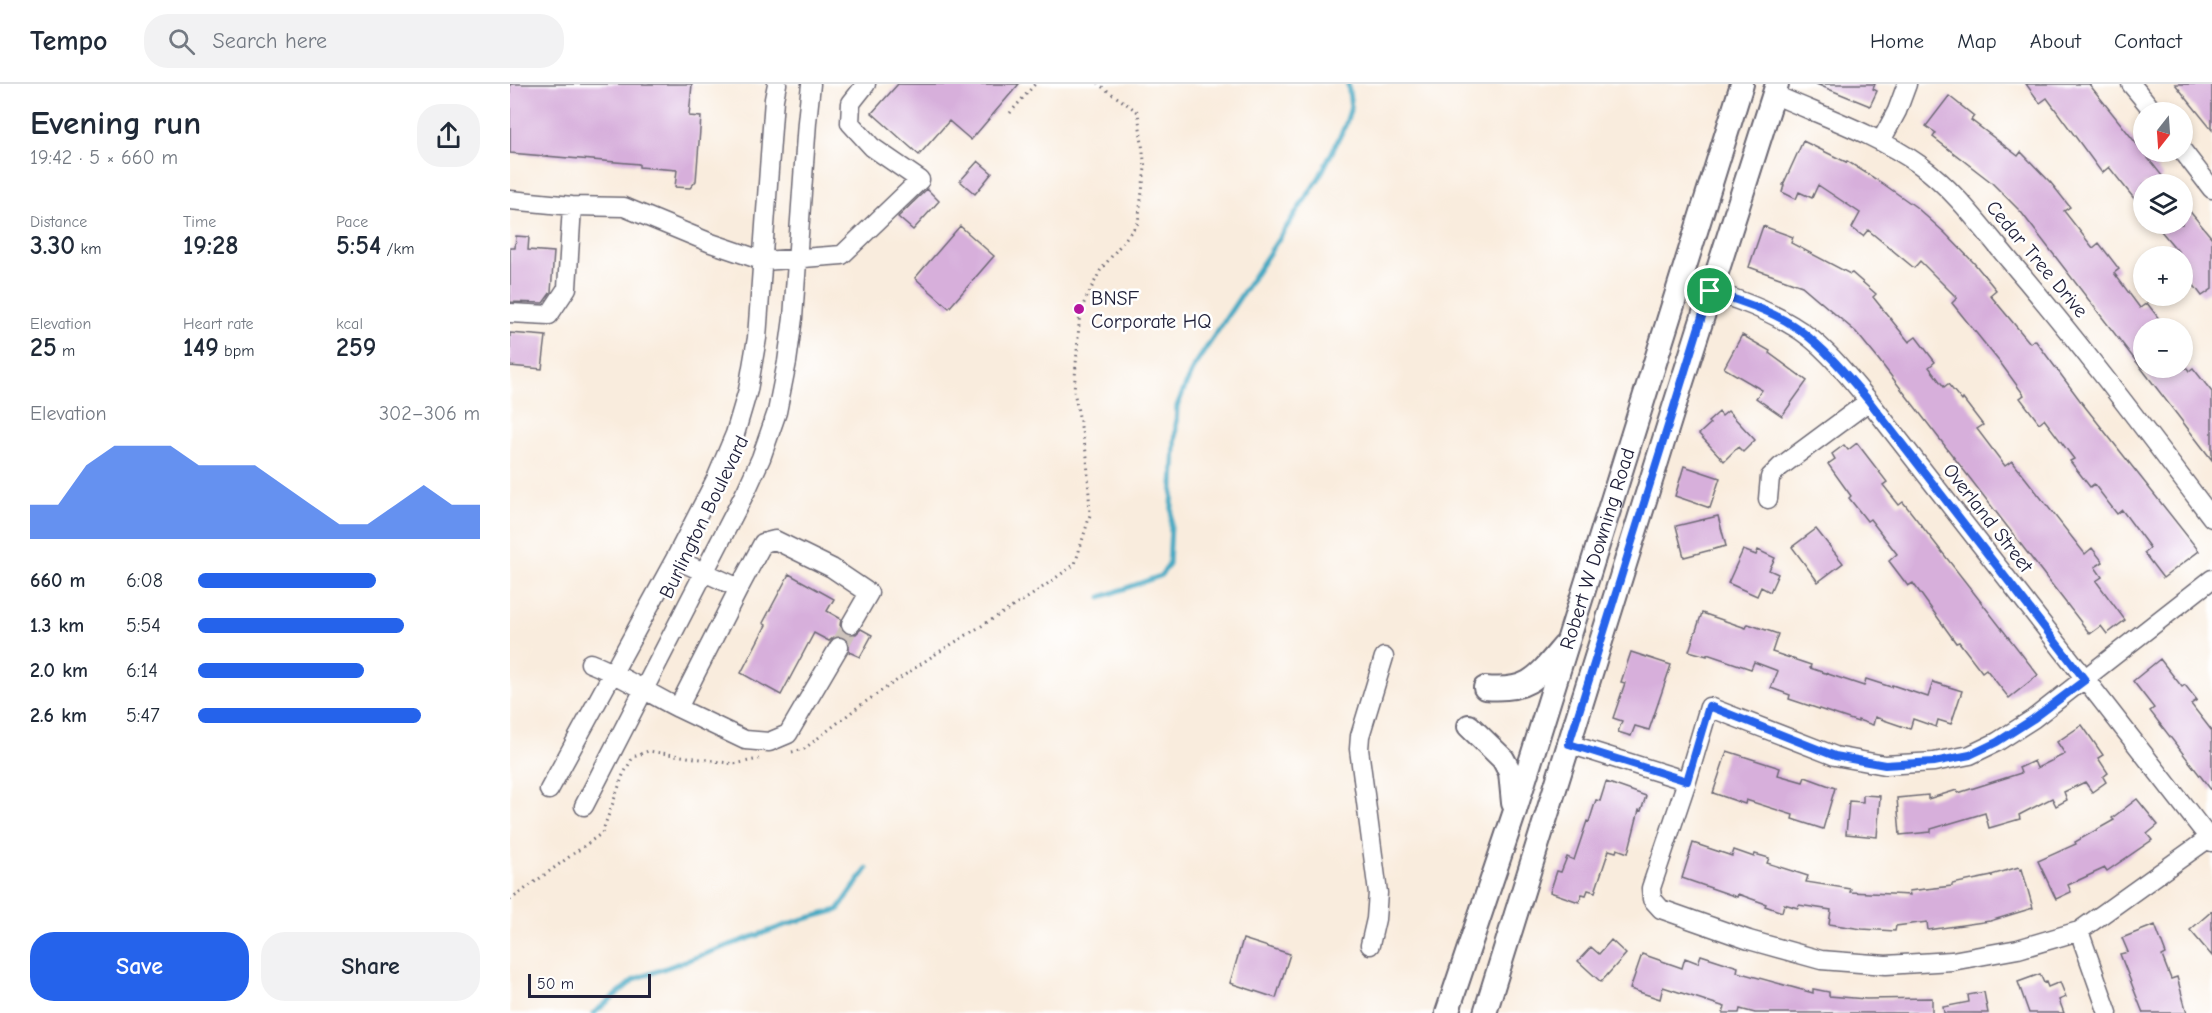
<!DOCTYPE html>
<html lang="en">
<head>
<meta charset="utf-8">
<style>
	:root { --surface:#fff; --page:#f2f2f3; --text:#1f2937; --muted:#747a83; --line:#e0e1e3; --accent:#2563eb }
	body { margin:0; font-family:"Comic Neue",sans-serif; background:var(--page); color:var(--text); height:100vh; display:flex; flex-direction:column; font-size:22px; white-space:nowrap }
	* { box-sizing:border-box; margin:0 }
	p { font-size:20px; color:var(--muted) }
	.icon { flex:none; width:33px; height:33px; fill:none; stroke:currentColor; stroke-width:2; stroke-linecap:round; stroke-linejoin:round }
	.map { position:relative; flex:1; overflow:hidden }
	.panel { display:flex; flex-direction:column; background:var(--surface); width:510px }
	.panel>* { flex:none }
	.needle { width:39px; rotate:197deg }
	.buttons { position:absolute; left:1623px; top:18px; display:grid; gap:12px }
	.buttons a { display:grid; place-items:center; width:60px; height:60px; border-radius:50%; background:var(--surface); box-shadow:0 3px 9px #0003; font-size:30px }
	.scale { position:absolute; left:18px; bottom:15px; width:123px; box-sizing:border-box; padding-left:6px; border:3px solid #22223b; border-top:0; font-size:16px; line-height:21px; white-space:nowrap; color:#22223b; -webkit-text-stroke:4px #fff; paint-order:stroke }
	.pin { position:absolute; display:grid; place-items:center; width:51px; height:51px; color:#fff; margin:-26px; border:3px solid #fff; border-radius:50%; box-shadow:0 2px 6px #0007 }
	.round { display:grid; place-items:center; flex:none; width:63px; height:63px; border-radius:24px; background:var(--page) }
	.overview { display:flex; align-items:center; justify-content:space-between; height:102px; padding:0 30px }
	h1 { font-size:33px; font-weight:800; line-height:45px }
	.figures { display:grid; grid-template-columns:repeat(3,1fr); gap:9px; height:102px; padding:6px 30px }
	.figures div { display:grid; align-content:center }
	.figures b { font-size:26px; font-weight:800 }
	.figures small { font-size:16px; font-weight:400 }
	.figures p { font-size:16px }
	.chart { height:168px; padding:12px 30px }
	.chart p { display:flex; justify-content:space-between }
	.chart svg { width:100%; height:108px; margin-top:6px; fill:var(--accent); opacity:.7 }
	.primary-button { display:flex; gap:12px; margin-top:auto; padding:12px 30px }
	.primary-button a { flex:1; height:69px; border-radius:24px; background:var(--accent); color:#fff; font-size:24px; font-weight:800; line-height:69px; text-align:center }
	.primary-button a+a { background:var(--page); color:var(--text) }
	ul { padding:0 30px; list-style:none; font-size:20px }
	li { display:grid; grid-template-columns:96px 72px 1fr; align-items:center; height:45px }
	li i { height:15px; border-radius:8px; background:var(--accent) }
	header { display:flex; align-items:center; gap:36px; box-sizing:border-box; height:84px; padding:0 30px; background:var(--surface); border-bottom:2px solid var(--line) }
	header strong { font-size:28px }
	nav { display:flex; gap:33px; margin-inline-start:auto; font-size:21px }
	.search { width:420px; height:54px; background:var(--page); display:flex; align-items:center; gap:15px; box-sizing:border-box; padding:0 21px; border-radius:24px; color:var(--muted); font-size:22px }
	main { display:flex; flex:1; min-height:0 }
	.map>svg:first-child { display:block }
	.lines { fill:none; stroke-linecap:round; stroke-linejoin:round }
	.stream { stroke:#42a8c2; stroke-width:5 }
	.building { fill:#d7afdb }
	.minor-tunnel { stroke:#cec4bd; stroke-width:18; stroke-dasharray:18 9; stroke-linecap:butt }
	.minor-casing { stroke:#6d6974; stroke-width:21 }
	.major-casing { stroke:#6d6974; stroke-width:26 }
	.path { stroke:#6d6974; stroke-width:3; stroke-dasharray:1.5 4.5; stroke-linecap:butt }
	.minor { stroke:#fff; stroke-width:18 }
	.major { stroke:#fff; stroke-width:22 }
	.route-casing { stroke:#fff; stroke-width:12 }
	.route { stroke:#2563eb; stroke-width:8 }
	.poi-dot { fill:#b5179e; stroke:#fff; stroke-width:2 }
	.labels { text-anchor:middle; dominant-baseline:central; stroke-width:5; stroke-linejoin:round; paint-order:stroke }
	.street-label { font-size:20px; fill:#22223b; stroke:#fff }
	.poi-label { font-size:20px; fill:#22223b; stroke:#fff; text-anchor:start }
</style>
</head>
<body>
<header>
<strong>Tempo</strong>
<div class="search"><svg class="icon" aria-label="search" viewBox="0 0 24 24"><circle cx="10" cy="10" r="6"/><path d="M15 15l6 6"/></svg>Search here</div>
<nav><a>Home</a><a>Map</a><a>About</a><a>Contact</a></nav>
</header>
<main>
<section class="panel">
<div class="overview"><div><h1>Evening run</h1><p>19:42 · 5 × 660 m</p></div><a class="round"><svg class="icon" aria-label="share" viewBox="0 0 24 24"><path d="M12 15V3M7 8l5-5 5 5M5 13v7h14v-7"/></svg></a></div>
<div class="figures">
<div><p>Distance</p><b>3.30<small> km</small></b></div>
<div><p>Time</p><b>19:28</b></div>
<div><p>Pace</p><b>5:54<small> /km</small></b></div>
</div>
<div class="figures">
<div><p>Elevation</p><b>25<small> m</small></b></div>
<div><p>Heart rate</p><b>149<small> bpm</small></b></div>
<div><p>kcal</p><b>259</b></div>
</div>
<div class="chart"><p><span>Elevation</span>302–306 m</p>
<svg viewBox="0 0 160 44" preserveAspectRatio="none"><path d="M0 44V30L10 30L20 14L30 6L40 6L50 6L60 14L70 14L80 14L90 22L100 30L110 38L120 38L130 30L140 22L150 30L160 30V44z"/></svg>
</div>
<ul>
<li><b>660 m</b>6:08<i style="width:63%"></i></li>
<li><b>1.3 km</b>5:54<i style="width:73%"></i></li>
<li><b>2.0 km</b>6:14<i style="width:59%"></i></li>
<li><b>2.6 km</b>5:47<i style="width:79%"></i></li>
</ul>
<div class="primary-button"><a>Save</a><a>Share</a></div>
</section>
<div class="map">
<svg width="1702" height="929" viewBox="0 0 1702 929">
	<rect width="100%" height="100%" fill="#fff"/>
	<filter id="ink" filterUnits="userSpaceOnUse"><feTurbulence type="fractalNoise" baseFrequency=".0167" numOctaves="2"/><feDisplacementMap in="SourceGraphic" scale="12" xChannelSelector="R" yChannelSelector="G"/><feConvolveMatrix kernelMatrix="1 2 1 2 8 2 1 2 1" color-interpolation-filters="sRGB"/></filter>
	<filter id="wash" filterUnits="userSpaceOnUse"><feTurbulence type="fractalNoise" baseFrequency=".008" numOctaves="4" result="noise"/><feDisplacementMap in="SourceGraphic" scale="24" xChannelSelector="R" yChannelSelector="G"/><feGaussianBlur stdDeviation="1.35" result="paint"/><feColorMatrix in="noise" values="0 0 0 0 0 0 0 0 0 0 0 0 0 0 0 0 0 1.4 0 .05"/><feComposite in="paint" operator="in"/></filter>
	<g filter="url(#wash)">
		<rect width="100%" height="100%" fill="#f9ecdd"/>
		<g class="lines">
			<!-- stream -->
			<path class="stream" d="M591 513 650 492 659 481 667 322 683 284 809 94 835 42 841 23 838 0
				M84 929 125 895 287 837 328 826 357 785"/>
		</g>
		<g id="blocks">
			<!-- building -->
			<path class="building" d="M0 0H182L179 32 191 33 186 97 180 104 165 103 167 86 129 83V80L0 69Z
				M388 0H509L461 56 439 37 409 71 362 29Z
				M1306 0H1365L1363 5 1367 7 1360 22Z
				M1516 0H1579L1653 93 1644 100H1634V127L1599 83 1592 89 1537 14 1530 19Z
				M1665 0H1702V46L1677 15Z
				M1439 12 1464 32 1461 36 1508 72 1511 68 1541 99 1560 123 1554 127 1583 164 1589 159 1609 185 1604 189 1630 224 1637 219 1656 244H1634V284H1677L1679 287 1683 284 1702 308V376L1511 128 1481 98 1423 53 1426 49 1416 42Z
				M1293 57 1336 78 1337 77 1372 99 1406 123 1435 149 1464 179 1486 206 1480 211 1520 259 1525 256 1572 319 1689 467 1653 494 1634 469 1640 464 1612 426 1607 430 1584 400 1580 403 1560 377 1564 375 1534 335 1529 339 1510 314 1514 311 1492 281 1442 219 1447 214 1410 177 1404 184 1358 146 1353 152 1342 144 1350 129 1308 101 1302 114 1289 108 1286 115 1272 108 1274 101H1273Z
				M468 77 482 89 465 110 450 97Z
				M417 105 429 117 403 146 388 133Z
				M1672 118 1702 154V205L1692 212 1673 187 1679 183 1672 172 1645 140H1672Z
				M450 142 484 172 439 224 405 194Z
				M1253 142 1283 153 1281 159 1340 190 1342 189 1366 210 1363 213 1399 258 1406 253 1425 278 1419 283 1434 303 1438 300 1452 317 1453 315 1473 341 1467 345 1495 382 1502 377 1575 470 1582 464 1593 478 1585 483 1592 493 1586 497 1615 536 1597 550 1591 542 1580 550 1368 275 1346 248 1292 202 1239 183Z
				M6 152 19 153 18 166 44 168 41 208 33 219 0 218V164H5Z
				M0 249 36 252 32 285 0 282Z
				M1232 251 1260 267 1259 269 1297 297 1272 332 1246 314 1252 306 1214 284Z
				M1218 327 1245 356 1233 368 1228 363 1214 377 1189 350 1200 340 1198 338 1209 328 1212 332Z
				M1347 359 1377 398 1373 401 1389 421 1393 418 1528 591 1499 614 1476 585 1472 588 1449 558 1446 559 1403 499 1398 502 1379 477 1387 470 1360 435 1357 437 1339 414 1341 412 1318 380 1325 375 1322 370 1334 361 1338 366Z
				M1174 382 1210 394 1200 424 1165 412Z
				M1208 432 1216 462 1174 473 1166 442Z
				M1306 445 1333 479 1308 498 1282 463Z
				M1233 466 1246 471 1248 466 1265 474 1259 486 1268 490 1260 508 1251 503 1247 512 1218 499Z
				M279 490 324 515 317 527 331 535 330 541 335 549 346 550 351 545 362 551 350 573 339 568V558L334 553H324L319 557 304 549 271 611 231 589 256 541 253 539Z
				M1192 529 1236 544 1238 540 1268 550 1262 568 1301 581 1300 584 1354 602 1356 595 1381 603 1382 601 1418 613 1423 598 1452 607 1441 640 1428 636 1426 643 1403 635 1400 645 1365 633 1363 641 1348 636V638L1279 615 1280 611 1261 604 1268 587 1244 578 1241 585 1197 570V572L1179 567Z
				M1121 568 1161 581 1139 646 1125 642 1121 652 1108 648 1112 637 1103 634 1115 599 1111 598Z
				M1650 575 1672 603 1675 601 1687 616 1681 620 1702 647V707L1640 627 1644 624 1623 597Z
				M1572 641 1593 671 1588 674 1598 689 1593 693 1596 698 1582 708 1575 698 1554 708 1557 716 1546 722 1542 714 1509 731 1510 735 1479 744 1475 729 1421 745V748L1390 751 1387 714 1418 711V715L1447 706 1448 709 1511 689 1509 684 1524 677 1527 684 1555 670 1547 658Z
				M1217 667 1270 684 1268 691 1293 698 1295 693 1325 704 1313 745 1282 735 1283 731 1236 716 1235 720 1203 709Z
				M1096 698 1136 712 1131 727 1129 726 1118 769 1107 765 1106 768 1099 766 1085 808 1078 806 1076 811 1072 810 1069 818 1040 808 1047 787 1051 788 1057 773 1064 776 1077 737 1079 738 1086 716 1090 717Z
				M1353 711 1370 712 1367 753 1336 750 1339 717 1353 718Z
				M1627 715 1648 741 1637 750 1642 756 1597 787 1595 784 1558 801 1561 808 1546 815 1528 777 1566 760 1565 758 1604 736 1602 734Z
				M1183 759 1222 772 1224 766 1244 773 1245 770 1259 774 1257 779 1298 792 1296 798 1341 805 1340 808 1400 811 1399 807 1442 802V800L1482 792 1481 791 1509 783 1510 786 1512 785 1523 824 1480 837 1418 846 1417 838 1386 842 1385 847 1352 845 1319 840 1321 826 1289 821 1288 824 1274 820 1272 828 1255 822 1256 820 1228 810 1227 813 1172 794Z
				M1702 827V872L1680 846Z
				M1645 841 1656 870 1652 872 1661 895 1667 893 1677 929H1633L1610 870 1618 868 1612 854Z
				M733 855 780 870 766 914 720 899Z
				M1101 856 1116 870 1091 898 1068 877 1081 863 1089 870Z
				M1132 870 1172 884 1175 874 1188 879 1191 871 1228 883 1227 888 1303 909V905L1319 908V912L1356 915 1422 914V929H1245L1230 925 1229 929H1213L1215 923 1153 903 1150 915 1120 905Z
				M1530 890 1534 899 1536 898 1538 903 1550 898 1556 913 1549 916 1554 929H1519L1508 898Z
				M1474 908 1478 929H1434L1433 923 1459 918 1458 911Z"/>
		</g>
	</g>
	<g filter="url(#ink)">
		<use href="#blocks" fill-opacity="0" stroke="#6d6974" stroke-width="1.5"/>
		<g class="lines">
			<!-- minor-tunnel -->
			<path class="minor-tunnel" d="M329 563 341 540"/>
			<defs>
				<path id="minor" d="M1621 0 1644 28
					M1263 10C1312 32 1366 50 1410 81 1445 106 1472 144 1500 177 1571 260 1636 347 1702 434
					M1371 57 1387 27 1397 0
					M1672 66 1702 105
					M0 116 62 122 114 123 201 159 254 177 332 171 410 96 362 63 340 39 341 19 356 0
					M1170 198C1209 209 1249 221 1283 242 1314 260 1337 291 1359 317L1702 758
					M0 229 39 231 57 204 62 122
					M1258 415 1260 393 1270 383 1359 317
					M229 504 253 459 265 456 322 484 359 509 341 540
					M80 579C111 591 138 609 168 624L229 504 165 475
					M168 624 235 656 259 658 278 650 329 563
					M1059 660 1177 697
					M39 706 165 475 206 395 225 350 238 306 247 254 264 15 267 0
					M74 722 237 405 251 374 267 328 277 278 283 234 297 38 301 0
					M1699 754 1569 847 1508 865 1442 877 1376 881 1311 876 1239 856 1151 825 1142 815 1141 804 1177 697 1199 623 1325 672 1375 681 1424 678 1460 671 1487 658 1523 635 1702 495
					M1569 847 1598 929
					M860 861 866 835 868 809 849 665 850 652 874 573"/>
				<g id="major">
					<path d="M975 604C1018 608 1027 594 1053 563"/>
					<path d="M959 642 993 675 1000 688 1003 719"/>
					<path id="s1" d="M937 929 1004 730 1232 0"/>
					<path d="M975 929 1165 320 1267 0"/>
				</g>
			</defs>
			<!-- minor casing -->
			<use href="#minor" class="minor-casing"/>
			<!-- major casing -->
			<use href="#major" class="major-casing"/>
			<!-- path -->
			<path class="path" d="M500 29 525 0
				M282 668 294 665 348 623 424 571 522 511 565 480 580 431 577 373 564 307 570 227 590 187 628 139 635 84 628 28 588 0
				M0 816 92 749 113 691 123 673 138 667 224 680 249 675"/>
			<!-- minor -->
			<use href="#minor" class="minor"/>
			<!-- major -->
			<use href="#major" class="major"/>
		</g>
	</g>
	<g class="lines" filter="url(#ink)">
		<defs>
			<path id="route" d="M1200 207C1229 217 1261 226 1287 244 1315 264 1337 291 1359 317L1575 596 1523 635 1487 658 1460 671 1424 678 1375 681 1325 672 1199 622 1177 697 1059 660Z"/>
		</defs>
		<!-- route casing -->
		<use href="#route" class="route-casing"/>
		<!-- route -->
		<use href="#route" class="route"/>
	</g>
	<!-- markers -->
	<circle class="poi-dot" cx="569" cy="225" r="6"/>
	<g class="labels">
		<!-- street labels -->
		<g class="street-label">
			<text transform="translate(1527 175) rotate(50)">Cedar Tree Drive</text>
			<text transform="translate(194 433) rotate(-64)">Burlington Boulevard</text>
			<text transform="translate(1478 434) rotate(52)">Overland Street</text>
			<text stroke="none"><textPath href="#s1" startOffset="488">Robert W Downing Road</textPath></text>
		</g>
		<!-- poi labels -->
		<g class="poi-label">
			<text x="581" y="214">BNSF<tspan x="581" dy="23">Corporate HQ</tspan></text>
		</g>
	</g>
</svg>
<div class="buttons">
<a><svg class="needle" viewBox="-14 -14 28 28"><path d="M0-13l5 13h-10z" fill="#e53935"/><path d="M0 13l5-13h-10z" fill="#747a83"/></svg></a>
<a><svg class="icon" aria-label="layers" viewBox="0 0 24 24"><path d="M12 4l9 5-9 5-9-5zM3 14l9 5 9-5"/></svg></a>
<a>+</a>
<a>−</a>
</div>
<div class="scale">50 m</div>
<div class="pin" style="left:1200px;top:207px;background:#1e9e55"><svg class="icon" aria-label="arrive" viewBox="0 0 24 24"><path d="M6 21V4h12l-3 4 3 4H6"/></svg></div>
</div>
</main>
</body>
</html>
